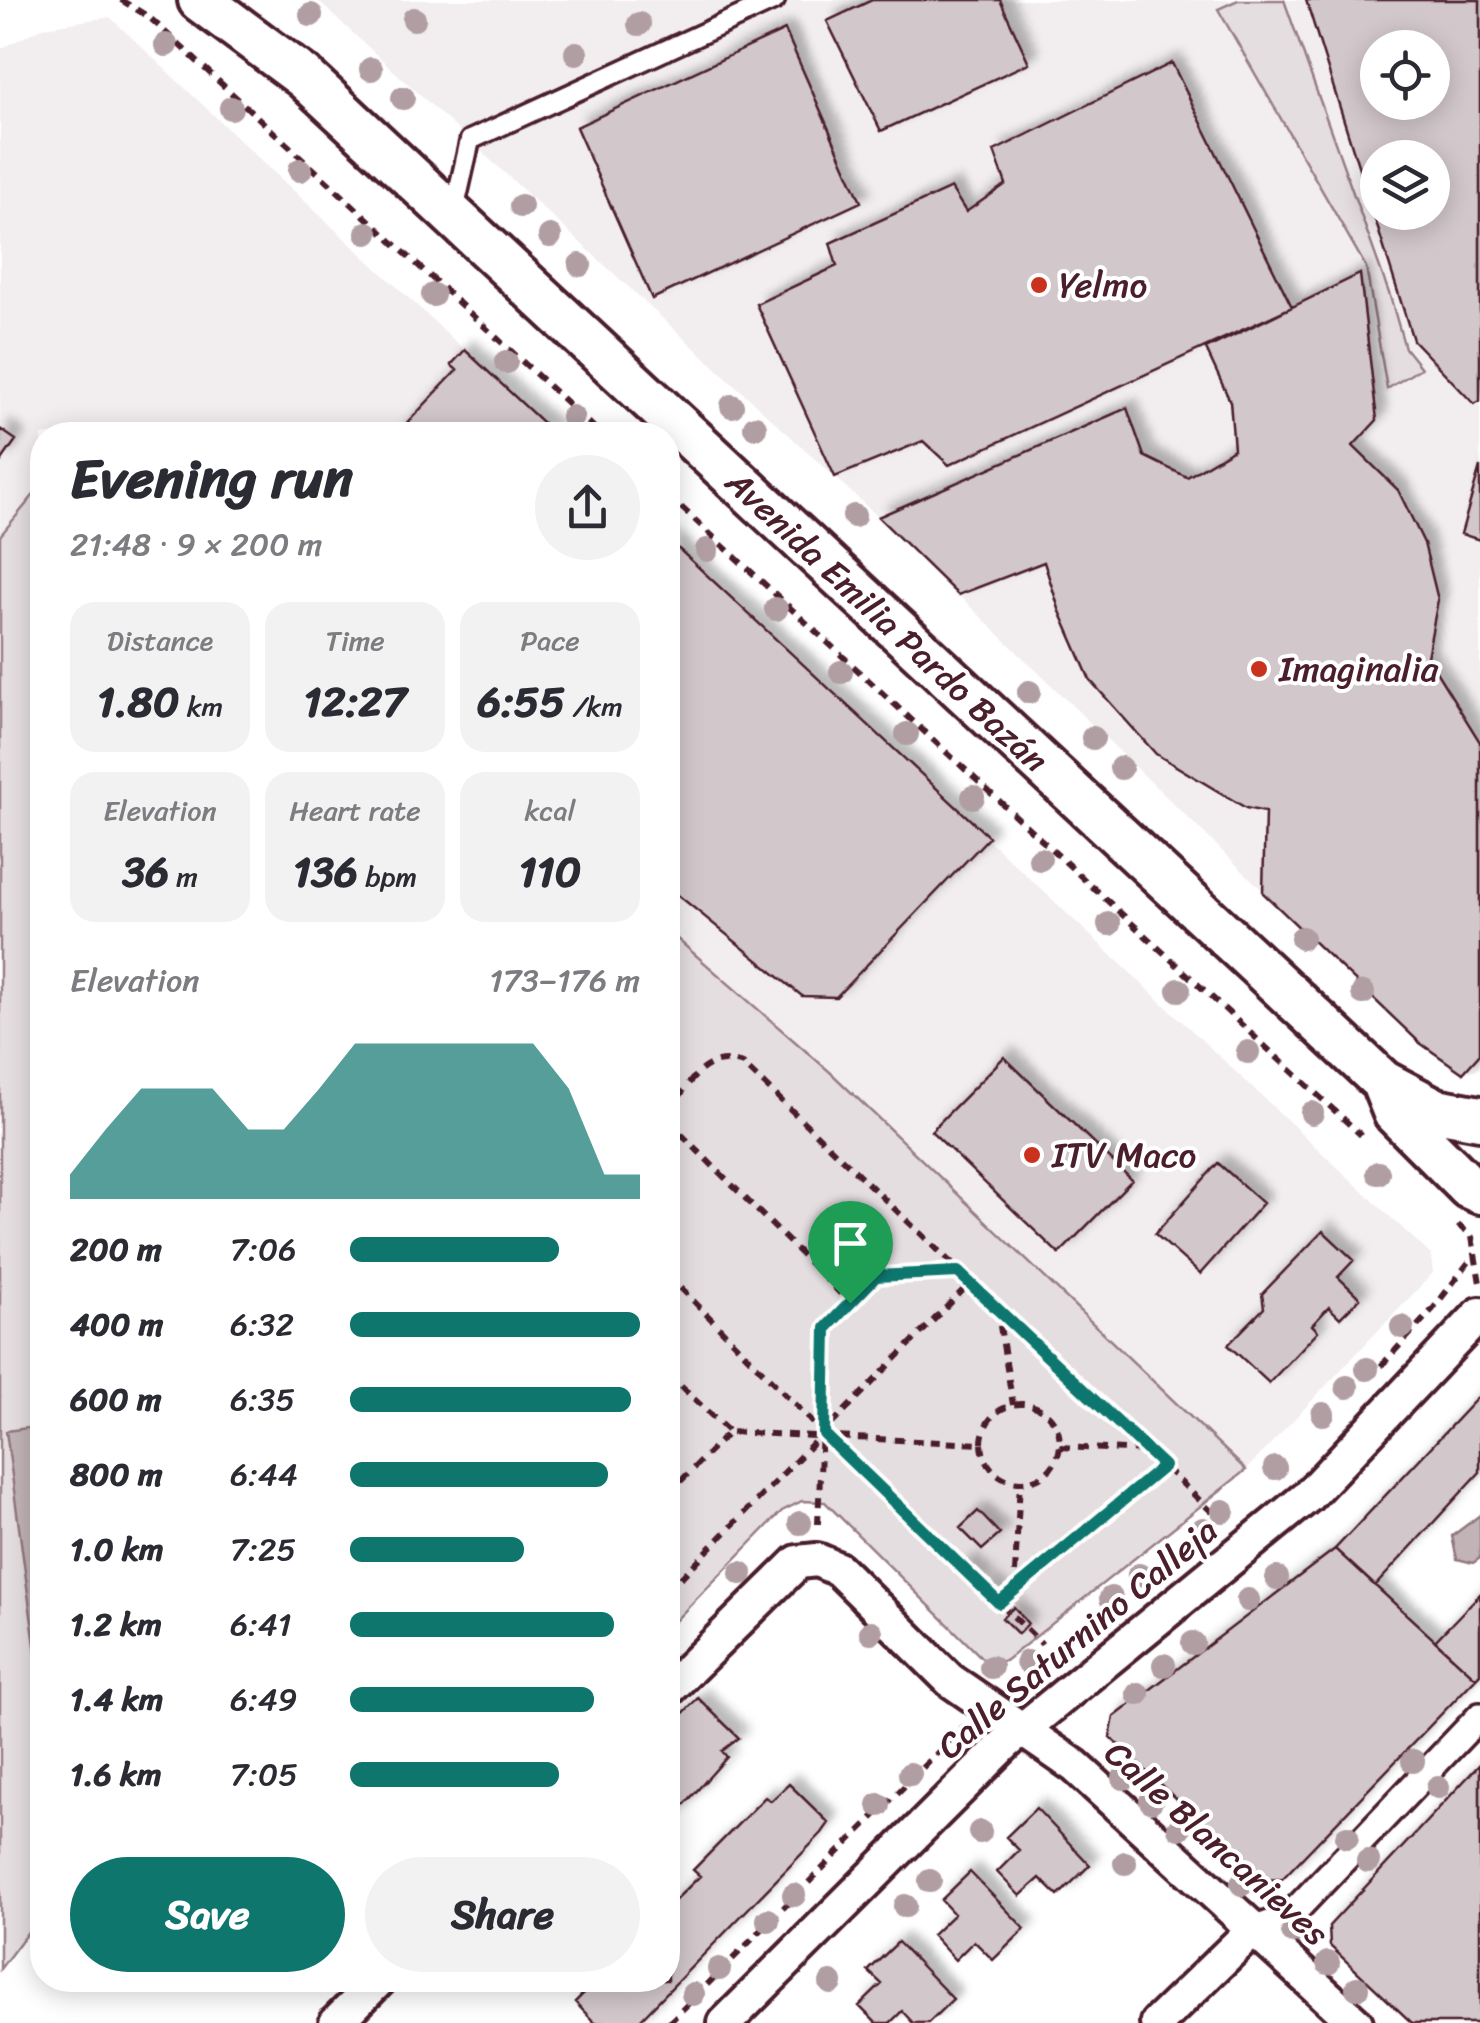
<!DOCTYPE html>
<html lang="en">
<head>
<meta charset="utf-8">
<style>
	:root { --surface:#fff; --page:#f2f2f3; --text:#2b2b33; --muted:#7c7c81; --accent:#0f766e }
	body { margin:0; font-family:Sriracha,sans-serif; background:var(--page); color:var(--text); height:100vh; display:flex; flex-direction:column; font-size:38px; white-space:nowrap }
	* { box-sizing:border-box; margin:0 }
	p { font-size:32px; color:var(--muted) }
	.icon { flex:none; width:55px; height:55px; fill:none; stroke:currentColor; stroke-width:2; stroke-linecap:round; stroke-linejoin:round }
	.map { position:relative; flex:1; overflow:hidden }
	.drawer { position:absolute; left:30px; top:422px; width:650px; height:1570px; display:flex; flex-direction:column; background:var(--surface); border-radius:40px; box-shadow:0 5px 25px #0003 }
	.drawer>* { flex:none }
	.fabs { position:absolute; left:1360px; top:30px; display:grid; gap:20px }
	.fabs a { display:grid; place-items:center; width:90px; height:90px; border-radius:50%; background:var(--surface); box-shadow:0 5px 25px #0003; font-size:50px }
	.pin { position:absolute; display:grid; place-items:center; width:85px; height:85px; color:#fff; margin:-102px -42px; border-radius:50% 50% 50% 0; rotate:-45deg; box-shadow:0 0 10px #0007 }
	.pin .icon { rotate:45deg }
	.round { display:grid; place-items:center; flex:none; width:105px; height:105px; border-radius:52px; background:var(--page) }
	.overview { display:flex; align-items:center; justify-content:space-between; height:170px; padding:0 40px }
	h1 { font-size:55px; font-weight:700; line-height:75px }
	.stats { display:grid; grid-template-columns:repeat(3,1fr); gap:15px; height:170px; padding:10px 40px }
	.stats div { display:grid; align-content:center; border-radius:25px; background:var(--page); text-align:center }
	.stats b { font-size:42px; font-weight:700 }
	.stats small { font-size:28px; font-weight:400 }
	.stats p { font-size:28px }
	.chart { height:280px; padding:20px 40px }
	.chart p { display:flex; justify-content:space-between }
	.chart svg { width:100%; height:180px; margin-top:10px; fill:var(--accent); opacity:.7 }
	.primary-button { display:flex; gap:20px; margin-top:auto; padding:20px 40px }
	.primary-button a { flex:1; height:115px; border-radius:60px; background:var(--accent); color:#fff; font-size:40px; font-weight:700; line-height:115px; text-align:center }
	.primary-button a+a { background:var(--page); color:var(--text) }
	ul { padding:0 40px; list-style:none; font-size:32px }
	li { display:grid; grid-template-columns:160px 120px 1fr; align-items:center; height:75px }
	li i { height:25px; border-radius:12px; background:var(--accent) }
	.map>svg:first-child { display:block }
	.built { fill:#f2eeef; fill-rule:evenodd }
	.green { fill:#e5dee0; stroke:#987e86; stroke-width:2.5 }
	.water { fill:#c1b3b6; stroke:#91787e; stroke-width:2.5 }
	.building { fill:#d2c7cb; stroke:#4a1f2b; stroke-width:2.5; fill-rule:evenodd; filter:url(#shadow) }
	.lines { fill:none; stroke-linecap:round; stroke-linejoin:round }
	.service-casing { stroke:#4a1f2b; stroke-width:25 }
	.pedestrian-casing { stroke:#4a1f2b; stroke-width:32 }
	.minor-casing { stroke:#4a1f2b; stroke-width:40 }
	.tertiary-casing { stroke:#4a1f2b; stroke-width:50 }
	.path { stroke:#4a1f2b; stroke-width:6; stroke-dasharray:10 8; stroke-linecap:butt }
	.service { stroke:#fff; stroke-width:18 }
	.pedestrian { stroke:#fff; stroke-width:25 }
	.minor { stroke:#fff; stroke-width:32 }
	.tertiary { stroke:#fff; stroke-width:42 }
	.tree { fill:#b19ea3 }
	.route-casing { stroke:#fff; stroke-width:20 }
	.route { stroke:#0f766e; stroke-width:12 }
	.poi-dot { fill:#c8321e; stroke:#fff; stroke-width:4 }
	.labels { text-anchor:middle; dominant-baseline:central; stroke-width:8; stroke-linejoin:round; paint-order:stroke }
	.poi-label { font-size:35px; fill:#4a1f2b; stroke:#fff; text-anchor:start }
	.street-label { font-size:35px; fill:#4a1f2b; stroke:#fff }
</style>
</head>
<body>
<div class="map">
<svg width="1480" height="2023" viewBox="0 0 1480 2023">
	<defs>
		<filter id="shadow"><feDropShadow dx="9" dy="-9" stdDeviation="5" flood-color="#0004"/></filter>
	</defs>
	<rect width="100%" height="100%" fill="#fff"/>
	<filter id="ink" filterUnits="userSpaceOnUse"><feTurbulence type="fractalNoise" baseFrequency=".01" numOctaves="2"/><feDisplacementMap in="SourceGraphic" scale="20" xChannelSelector="R" yChannelSelector="G"/><feConvolveMatrix kernelMatrix="1 2 1 2 8 2 1 2 1" color-interpolation-filters="sRGB"/></filter>
	<g filter="url(#ink)">
		<!-- built -->
		<path class="built" d="M317 0H1480V1068L1463 1073 1420 1043 878 517ZM1378 48H1432V102H1378ZM1378 158H1432V212H1378Z
			M110 17 266 165 556 435H42V485L0 536V49L44 27Z
			M668 539 1431 1255 1433 1273 1246 1470 830 1072 668 931Z"/>
		<!-- green -->
		<path class="green" d="M1238 0H1284L1390 296 1405 348 1421 368 1387 389 1366 267 1218 9Z
			M42 485V1913L0 1969V536Z
			M668 931 830 1072 1246 1470 1005 1661H985L825 1502 802 1501 782 1511 668 1628Z"/>
		<!-- water -->
		<path class="water" d="M42 1426V1666L36 1653 6 1431Z
			M1480 1515V1558L1473 1563 1457 1559 1452 1536Z"/>
		<!-- building -->
		<path class="building" d="M872 0H1000L1029 63 881 131 827 21Z
			M1306 0H1480V401L1474 404 1413 340ZM1378 48H1432V102H1378ZM1378 158H1432V212H1378Z
			M785 30 861 202 652 299 576 127Z
			M1172 63 1292 307 949 465 923 441 835 477 756 304 837 266 830 243 951 188 966 212 1006 184 994 151Z
			M1360 274 1377 420 1353 446 1398 490 1424 543 1438 600 1427 657 1480 742V1054L1463 1073 1420 1043 1263 893 1265 812 1246 808 1156 754 1090 680 1059 609 1044 562 958 595 878 517 1127 408 1144 456 1187 477 1234 449 1230 401 1206 349Z
			M465 350 556 435H396L457 370 451 365Z
			M0 429 16 440 0 463Z
			M1480 467V540L1461 534Z
			M668 539 989 837 836 997 802 996 668 887Z
			M1004 1057 1132 1180 1059 1254 931 1131Z
			M1218 1163 1263 1203 1200 1274 1155 1234Z
			M1323 1231 1354 1260 1338 1277 1360 1298 1340 1318 1329 1307 1312 1325 1318 1331 1269 1383 1228 1345 1264 1308 1262 1294Z
			M1480 1395V1472L1375 1586 1335 1549Z
			M978 1511 1000 1534 982 1550 960 1528Z
			M1335 1549 1476 1678 1282 1879 1262 1880 1110 1737 1114 1717Z
			M967 1563 985 1581 976 1591 958 1574Z
			M989 1585 1008 1602 998 1611 979 1594Z
			M1480 1594V1674L1476 1678 1435 1641Z
			M1014 1607 1028 1624 1018 1634 1002 1618Z
			M698 1698 739 1738 722 1751 727 1757 668 1823V1729Z
			M1480 1764V2023H1412L1330 1946 1329 1926Z
			M789 1784 829 1823 822 1833 637 2023H595L575 2002 592 1985 586 1980H668V1907L700 1876 693 1870 765 1797 771 1801Z
			M1036 1808 1090 1865 1058 1896 1040 1878 1020 1896 997 1872 1019 1850 1006 1837Z
			M970 1872 1025 1929 993 1960 974 1941 955 1960 932 1935 954 1914 941 1900Z
			M898 1942 953 1999 928 2023H913L902 2011 890 2023H876L859 2006 882 1984 868 1971Z"/>
		<g class="lines">
			<defs>
				<path id="service" d="M459 214 456 202 470 140 775 0"/>
				<path id="pedestrian" d="M1252 1931 1290 1916 1480 1716"/>
				<path id="minor" d="M668 1690 798 1562 817 1560 838 1569 950 1680 1075 1766 1356 2023
					M336 2023 379 1980
					M725 2023 1007 1742 1308 1496 1480 1314
					M1157 2023 1252 1931"/>
				<path id="tertiary" d="M200 0 304 77 1383 1082 1436 1110 1480 1118
					M1385 1088 1395 1113 1469 1187 1480 1192"/>
			</defs>
			<!-- service casing -->
			<use href="#service" class="service-casing"/>
			<!-- pedestrian casing -->
			<use href="#pedestrian" class="pedestrian-casing"/>
			<!-- minor casing -->
			<use href="#minor" class="minor-casing"/>
			<!-- tertiary casing -->
			<use href="#tertiary" class="tertiary-casing"/>
			<!-- path -->
			<path class="path" d="M121 0 149 17 602 435
				M668 495 1361 1135
				M668 1113C689 1084 703 1051 743 1064L1212 1512
				M668 1121 850 1303 876 1276 957 1272
				M1458 1225 1472 1237 1480 1283
				M668 1275 824 1434 1042 1644
				M997 1308 1013 1405
				M1381 1366 1433 1309 1475 1254
				M668 1374 729 1432
				M982 1443a39 39 0 1 1 78 0a39 39 0 1 1-78 0Z
				M1060 1447 1149 1451
				M668 1494 729 1432 981 1444
				M818 1524 826 1328 850 1303
				M668 1591 971 1282
				M1014 1591 1020 1482
				M999 1603 1164 1466
				M1013 1688 1070 1643
				M669 2023 964 1726"/>
			<!-- service -->
			<use href="#service" class="service"/>
			<!-- pedestrian -->
			<use href="#pedestrian" class="pedestrian"/>
			<!-- minor -->
			<use href="#minor" class="minor"/>
			<!-- tertiary -->
			<use href="#tertiary" class="tertiary"/>
		</g>
		<!-- trees -->
		<g class="tree">
			<circle cx="311" cy="15" r="12"/>
			<circle cx="414" cy="19" r="12"/>
			<circle cx="639" cy="24" r="12"/>
			<circle cx="166" cy="45" r="12"/>
			<circle cx="576" cy="53" r="12"/>
			<circle cx="371" cy="69" r="12"/>
			<circle cx="403" cy="98" r="12"/>
			<circle cx="231" cy="108" r="12"/>
			<circle cx="300" cy="170" r="12"/>
			<circle cx="521" cy="206" r="12"/>
			<circle cx="367" cy="233" r="12"/>
			<circle cx="550" cy="236" r="12"/>
			<circle cx="580" cy="265" r="12"/>
			<circle cx="433" cy="295" r="12"/>
			<circle cx="506" cy="362" r="12"/>
			<circle cx="732" cy="406" r="12"/>
			<circle cx="572" cy="417" r="12"/>
			<circle cx="755" cy="427" r="12"/>
			<circle cx="854" cy="516" r="12"/>
			<circle cx="707" cy="550" r="12"/>
			<circle cx="776" cy="609" r="12"/>
			<circle cx="841" cy="672" r="12"/>
			<circle cx="1029" cy="692" r="12"/>
			<circle cx="907" cy="734" r="12"/>
			<circle cx="1093" cy="738" r="12"/>
			<circle cx="1121" cy="768" r="12"/>
			<circle cx="973" cy="797" r="12"/>
			<circle cx="1040" cy="859" r="12"/>
			<circle cx="1109" cy="924" r="12"/>
			<circle cx="1302" cy="938" r="12"/>
			<circle cx="1179" cy="990" r="12"/>
			<circle cx="1363" cy="993" r="12"/>
			<circle cx="1248" cy="1052" r="12"/>
			<circle cx="1312" cy="1113" r="12"/>
			<circle cx="1378" cy="1173" r="12"/>
			<circle cx="1402" cy="1327" r="12"/>
			<circle cx="1367" cy="1369" r="12"/>
			<circle cx="1347" cy="1387" r="12"/>
			<circle cx="1323" cy="1414" r="12"/>
			<circle cx="1275" cy="1468" r="12"/>
			<circle cx="1223" cy="1511" r="12"/>
			<circle cx="800" cy="1523" r="12"/>
			<circle cx="1203" cy="1529" r="12"/>
			<circle cx="741" cy="1573" r="12"/>
			<circle cx="1139" cy="1575" r="12"/>
			<circle cx="1277" cy="1578" r="12"/>
			<circle cx="1111" cy="1598" r="12"/>
			<circle cx="1248" cy="1600" r="12"/>
			<circle cx="871" cy="1632" r="12"/>
			<circle cx="1193" cy="1643" r="12"/>
			<circle cx="1027" cy="1662" r="12"/>
			<circle cx="1164" cy="1665" r="12"/>
			<circle cx="991" cy="1667" r="12"/>
			<circle cx="1138" cy="1694" r="12"/>
			<circle cx="1413" cy="1761" r="12"/>
			<circle cx="910" cy="1774" r="12"/>
			<circle cx="1124" cy="1778" r="12"/>
			<circle cx="1438" cy="1787" r="12"/>
			<circle cx="1151" cy="1801" r="12"/>
			<circle cx="879" cy="1805" r="12"/>
			<circle cx="1179" cy="1828" r="12"/>
			<circle cx="980" cy="1832" r="12"/>
			<circle cx="1347" cy="1837" r="12"/>
			<circle cx="1368" cy="1861" r="12"/>
			<circle cx="1125" cy="1863" r="12"/>
			<circle cx="930" cy="1881" r="12"/>
			<circle cx="1242" cy="1884" r="12"/>
			<circle cx="794" cy="1895" r="12"/>
			<circle cx="905" cy="1906" r="12"/>
			<circle cx="768" cy="1920" r="12"/>
			<circle cx="1293" cy="1932" r="12"/>
			<circle cx="1328" cy="1963" r="12"/>
			<circle cx="719" cy="1969" r="12"/>
			<circle cx="831" cy="1983" r="12"/>
			<circle cx="1357" cy="1988" r="12"/>
			<circle cx="693" cy="1994" r="12"/>
		</g>
	</g>
	<g class="lines" filter="url(#ink)">
		<defs>
			<path id="route" d="M958 1272 1164 1466 999 1603 824 1434 826 1328 876 1276Z"/>
		</defs>
		<!-- route casing -->
		<use href="#route" class="route-casing"/>
		<!-- route -->
		<use href="#route" class="route"/>
	</g>
	<!-- markers -->
	<g class="poi-dot">
		<circle cx="1039" cy="285" r="10"/>
		<circle cx="1259" cy="669" r="10"/>
		<circle cx="1032" cy="1155" r="10"/>
	</g>
	<g class="labels">
		<!-- poi labels -->
		<g class="poi-label">
			<text x="1059" y="285">Yelmo</text>
			<text x="1279" y="669">Imaginalia</text>
			<text x="1052" y="1155">ITV Maco</text>
		</g>
		<!-- street labels -->
		<g class="street-label">
			<text transform="translate(887 621) rotate(43)">Avenida Emilia Pardo Bazán</text>
			<text transform="translate(1077 1638) rotate(-40)">Calle Saturnino Calleja</text>
			<text transform="translate(1217 1843) rotate(42)">Calle Blancanieves</text>
		</g>
	</g>
</svg>
<div class="fabs">
<a><svg class="icon" aria-label="locate" viewBox="0 0 24 24"><circle cx="12" cy="12" r="6"/><path d="M12 2v4M12 18v4M2 12h4M18 12h4"/></svg></a>
<a><svg class="icon" aria-label="layers" viewBox="0 0 24 24"><path d="M12 4l9 5-9 5-9-5zM3 14l9 5 9-5"/></svg></a>
</div>
<div class="pin" style="left:850px;top:1303px;background:#1e9e55"><svg class="icon" aria-label="arrive" viewBox="0 0 24 24"><path d="M6 21V4h12l-3 4 3 4H6"/></svg></div>
<section class="drawer">
<div class="overview"><div><h1>Evening run</h1><p>21:48 · 9 × 200 m</p></div><a class="round"><svg class="icon" aria-label="share" viewBox="0 0 24 24"><path d="M12 15V3M7 8l5-5 5 5M5 13v7h14v-7"/></svg></a></div>
<div class="stats">
<div><p>Distance</p><b>1.80<small> km</small></b></div>
<div><p>Time</p><b>12:27</b></div>
<div><p>Pace</p><b>6:55<small> /km</small></b></div>
</div>
<div class="stats">
<div><p>Elevation</p><b>36<small> m</small></b></div>
<div><p>Heart rate</p><b>136<small> bpm</small></b></div>
<div><p>kcal</p><b>110</b></div>
</div>
<div class="chart"><p><span>Elevation</span>173–176 m</p>
<svg viewBox="0 0 160 44" preserveAspectRatio="none"><path d="M0 44V38L10 27L20 17L30 17L40 17L50 27L60 27L70 17L80 6L90 6L100 6L110 6L120 6L130 6L140 17L150 38L160 38V44z"/></svg>
</div>
<ul>
<li><b>200 m</b>7:06<i style="width:72%"></i></li>
<li><b>400 m</b>6:32<i style="width:100%"></i></li>
<li><b>600 m</b>6:35<i style="width:97%"></i></li>
<li><b>800 m</b>6:44<i style="width:89%"></i></li>
<li><b>1.0 km</b>7:25<i style="width:60%"></i></li>
<li><b>1.2 km</b>6:41<i style="width:91%"></i></li>
<li><b>1.4 km</b>6:49<i style="width:84%"></i></li>
<li><b>1.6 km</b>7:05<i style="width:72%"></i></li>
</ul>
<div class="primary-button"><a>Save</a><a>Share</a></div>
</section>
</div>
</body>
</html>
